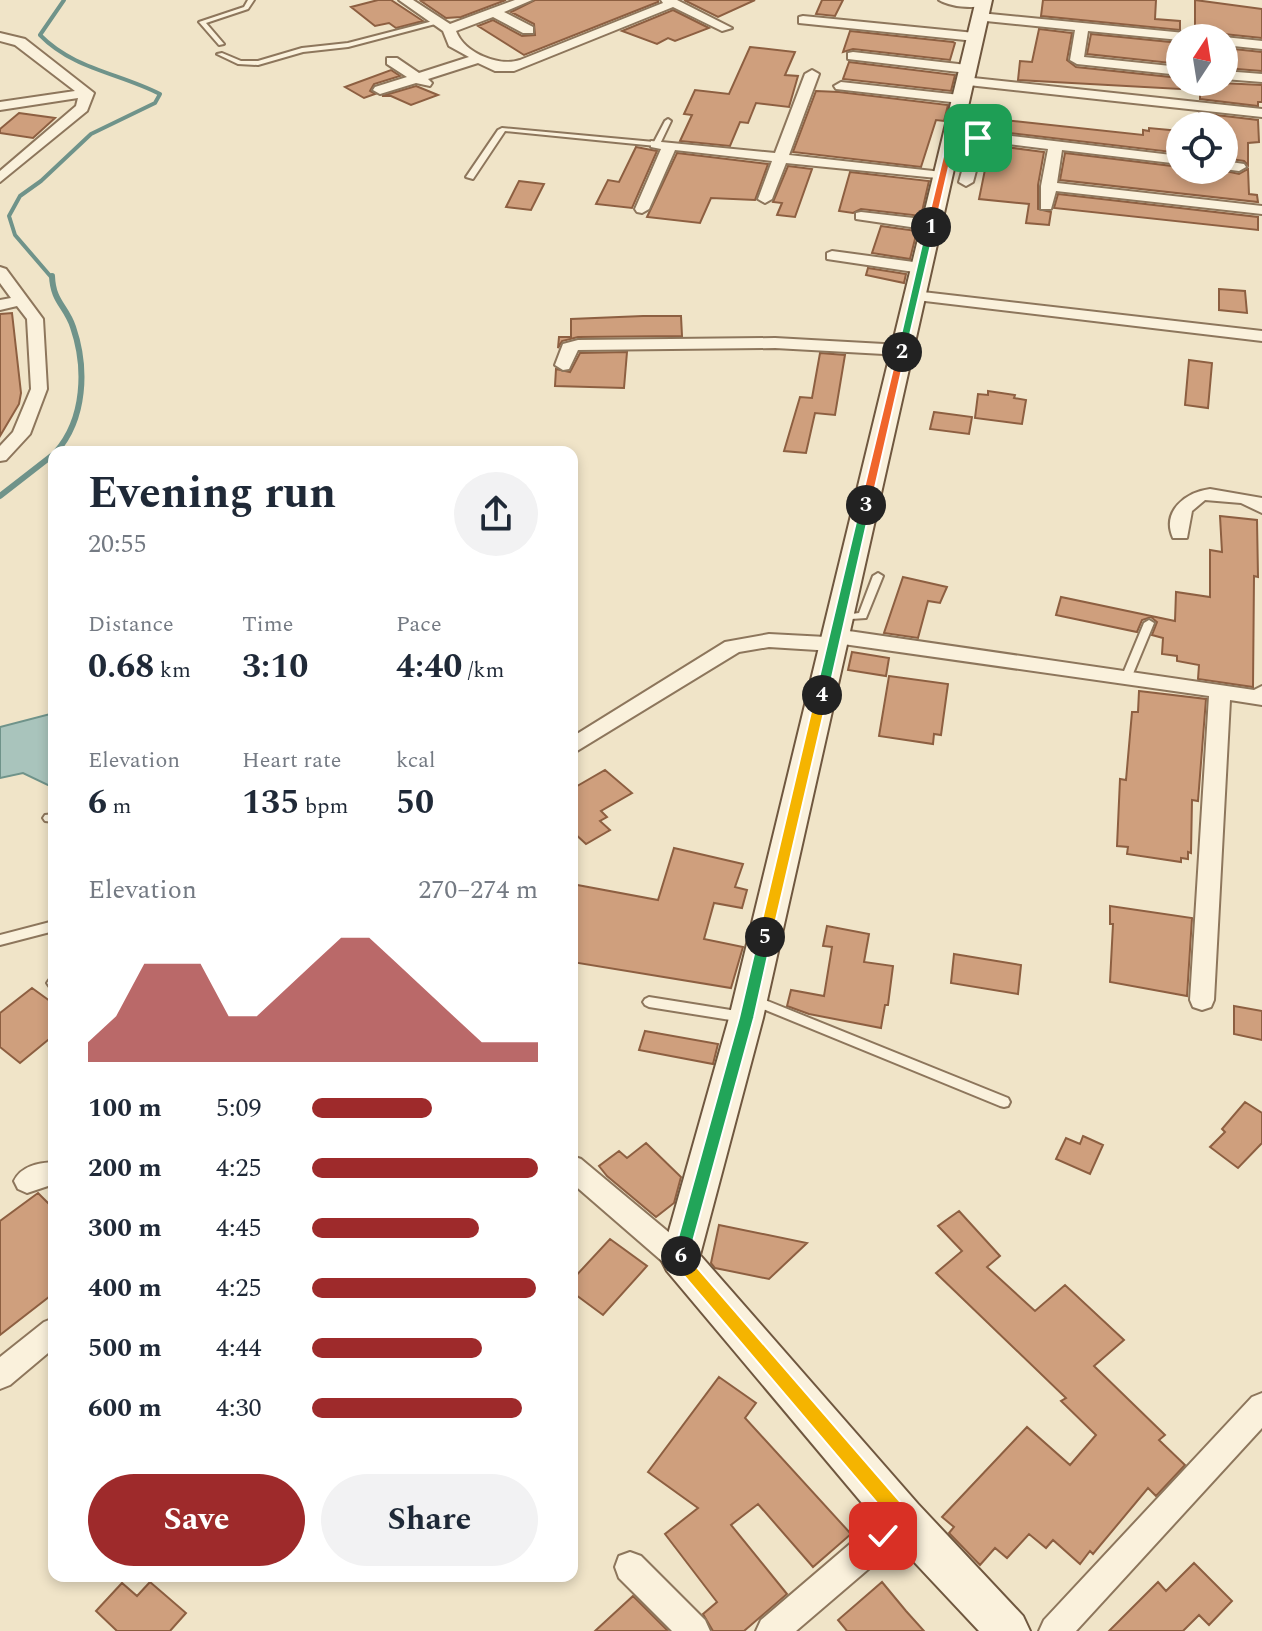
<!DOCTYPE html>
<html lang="en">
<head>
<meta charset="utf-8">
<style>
	:root { --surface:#fff; --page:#f2f2f3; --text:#1f2937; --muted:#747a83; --accent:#9e2a2b }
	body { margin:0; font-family:Spectral,serif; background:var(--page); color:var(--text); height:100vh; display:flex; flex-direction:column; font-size:30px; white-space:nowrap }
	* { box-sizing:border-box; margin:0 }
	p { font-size:26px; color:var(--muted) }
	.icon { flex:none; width:44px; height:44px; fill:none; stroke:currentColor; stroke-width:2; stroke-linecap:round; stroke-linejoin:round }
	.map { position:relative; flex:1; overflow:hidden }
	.details { position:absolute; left:48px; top:446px; width:530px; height:1136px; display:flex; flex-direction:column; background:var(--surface); border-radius:16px; box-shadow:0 4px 12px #0003 }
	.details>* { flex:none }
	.needle { width:52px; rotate:12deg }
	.controls { position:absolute; left:1166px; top:24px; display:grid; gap:16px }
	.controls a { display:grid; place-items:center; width:72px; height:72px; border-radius:50%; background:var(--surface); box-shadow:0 4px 12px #0003; font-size:40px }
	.pin { position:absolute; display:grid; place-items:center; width:68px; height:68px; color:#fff; margin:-34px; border-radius:16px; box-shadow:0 4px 12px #0006 }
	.km { position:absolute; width:40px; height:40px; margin:-20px; border-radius:50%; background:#222; color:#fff; font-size:22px; line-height:40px; text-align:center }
	.round { display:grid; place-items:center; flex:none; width:84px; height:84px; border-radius:42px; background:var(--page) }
	.overview { display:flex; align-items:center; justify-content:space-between; height:136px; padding:0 40px }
	h1 { font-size:44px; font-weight:700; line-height:60px }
	.stats { display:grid; grid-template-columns:repeat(3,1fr); gap:12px; height:136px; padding:8px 40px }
	.stats div { display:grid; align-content:center }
	.stats b { font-size:34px; font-weight:700 }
	.stats small { font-size:22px; font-weight:400 }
	.stats p { font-size:22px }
	.chart { height:224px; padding:16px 40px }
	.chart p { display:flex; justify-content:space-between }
	.chart svg { width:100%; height:144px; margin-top:8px; fill:var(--accent); opacity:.7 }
	.button { display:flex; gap:16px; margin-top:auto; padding:16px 40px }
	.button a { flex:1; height:92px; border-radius:48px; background:var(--accent); color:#fff; font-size:32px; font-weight:700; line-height:92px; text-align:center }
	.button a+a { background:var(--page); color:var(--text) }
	ul { padding:0 40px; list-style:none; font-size:26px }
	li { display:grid; grid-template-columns:128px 96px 1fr; align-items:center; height:60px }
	li i { height:20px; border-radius:10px; background:var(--accent) }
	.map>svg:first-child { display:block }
	.water { fill:#a9c4bc; stroke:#6f938a; stroke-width:2 }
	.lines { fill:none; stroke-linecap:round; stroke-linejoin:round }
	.stream-far1 { stroke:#6f938a; stroke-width:4 }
	.stream { stroke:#6f938a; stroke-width:6 }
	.building { fill:#cf9f7d; stroke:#8d5f41; stroke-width:2 }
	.lane-casing { stroke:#8d765c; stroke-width:4 }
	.street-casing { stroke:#8d765c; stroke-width:4 }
	.secondary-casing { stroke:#6f573f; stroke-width:4 }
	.lane { fill:#faf1dc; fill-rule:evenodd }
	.street { fill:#faf1dc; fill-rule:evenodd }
	.secondary { fill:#faf1dc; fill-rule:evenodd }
	.split-1 { fill:#f0652b; stroke:#fff; stroke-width:2 }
	.split-2 { fill:#22a559; stroke:#fff; stroke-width:2 }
	.split-3 { fill:#f0652b; stroke:#fff; stroke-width:2 }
	.split-4 { fill:#22a559; stroke:#fff; stroke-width:2 }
	.split-5 { fill:#f5b400; stroke:#fff; stroke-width:2 }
	.split-6 { fill:#22a559; stroke:#fff; stroke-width:2 }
	.split-7 { fill:#f5b400; stroke:#fff; stroke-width:2 }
</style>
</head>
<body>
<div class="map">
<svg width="1262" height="1631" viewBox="0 0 1262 1631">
	<rect width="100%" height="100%" fill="#f0e4c8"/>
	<!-- water -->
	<path class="water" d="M54 713V788L23 773 0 778V727Z"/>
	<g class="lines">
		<!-- stream-far1 -->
		<path class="stream-far1" d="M52 278 15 235 9 216 20 196 41 181 91 134 155 103 160 94C119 73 73 69 40 35L64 0"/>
		<!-- stream -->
		<path class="stream" d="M52 276C53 302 66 306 73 327 87 368 85 419 56 452
			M0 496 54 454"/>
	</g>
	<!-- building -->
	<path class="building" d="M378 0H391L423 21 396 28 389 23 375 26 351 7Z
		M426 0H506L461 17 446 18 421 1Z
		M535 0H658V2L524 55 478 26 493 20 522 36 535 35 534 24 511 12Z
		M684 0H755L718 17Z
		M822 0H843L835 16 816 14Z
		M1043 0H1156L1155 19 1180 21V30L1041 16Z
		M1195 0 1262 9V38L1195 31Z
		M673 10 709 28 675 41 668 38 657 44 622 31Z
		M1039 29 1072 33 1067 60 1076 67 1180 78V89L1018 80 1020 61 1032 62Z
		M850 31 953 42 955 43 950 60 853 49 843 52Z
		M1091 34 1180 43V64L1087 54Z
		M750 47 795 52 785 75 798 76 789 107 756 103 748 123 740 122 730 146 680 141 692 115 684 114 695 90 729 94Z
		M1224 48 1262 52V71L1224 68Z
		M849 62 955 75 951 91 843 79Z
		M391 70 400 76 374 84 370 91 375 94 364 98 345 87Z
		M1200 82 1262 85V102H1258V106L1200 99Z
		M416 86 438 95 411 105 391 96H382Z
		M816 91 839 92 948 105 944 121 936 120 921 167 793 152Z
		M19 113 55 118 33 138 0 133V129Z
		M1199 113 1258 120 1259 142 1248 143V165L1244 161 1224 158V126H1198Z
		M994 119 1143 135V130L1149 131V128L1180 131V153L992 131Z
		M990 145 1044 152 1038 185V209L1051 212 1049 225 1026 223 1029 204 979 199Z
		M636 147 657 151 632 208 596 204 608 180 619 182Z
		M677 153 768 164 755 200 711 198 700 223 647 217Z
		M1065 153 1180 167V170H1221L1239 174 1248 169 1249 194 1257 195 1258 202 1060 180Z
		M788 166 812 169 795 217 777 215 782 203 773 202Z
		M850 172 929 181 921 216 861 209 853 213 839 211Z
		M519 181 544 184 531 210 506 207Z
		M1058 194 1258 217V230L1054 208Z
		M881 226 917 231 910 259 872 253Z
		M868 268 906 274 904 283 866 275Z
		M1219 289 1245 291 1247 313 1219 310Z
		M12 313 21 393 19 404 0 436V314Z
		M643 316H681L682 336 578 337 562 341 558 348 559 337H571V319Z
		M627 352 624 388 555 386 556 369 570 372 580 353Z
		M820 353 845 355 835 415 815 413 806 453 784 451 800 397 812 398Z
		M1189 360 1212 363 1208 408 1185 405Z
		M988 391 1015 395 1014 398 1026 400 1022 424 975 418 978 394 988 395Z
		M934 412 972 417 969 434 930 429Z
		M1220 516 1257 520 1258 577 1254 576 1253 687 1198 679 1199 665 1177 661V656L1162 654 1163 638 1152 635 1157 622 1151 617 1142 620 1137 632 1056 615 1061 597 1175 621 1176 592 1210 597V550L1222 552Z
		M903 577 947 587 940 603 928 601 918 638 884 633Z
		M852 652 889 658 886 676 848 670Z
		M889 676 948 684 941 735 934 734 933 744 879 736Z
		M1139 691 1206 699 1198 801 1192 800 1191 853 1188 852V859L1181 858V862L1127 854 1128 847 1117 846 1120 779 1126 780 1132 712H1138Z
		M605 770 632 793 601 811 607 817 600 821 610 830 586 844 572 831V789Z
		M674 848 743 864 735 887 747 890 742 908 714 903 704 939 743 947 731 988 572 962V884L658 900Z
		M1110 906 1192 918 1187 996 1110 982 1113 924H1110Z
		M827 926 869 934 864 962 893 966 888 1005H885L881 1028 809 1014 787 1006 791 990 824 996 832 947 823 946Z
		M954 954 1021 965 1018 994 951 983Z
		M32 988 54 1004V1035L20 1063 0 1047V1013Z
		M1234 1006 1262 1011V1040L1234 1034Z
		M645 1031 718 1044 713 1064 639 1050Z
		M1245 1102 1262 1113V1143L1238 1168 1210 1147 1225 1132 1222 1129Z
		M1083 1136 1103 1145 1090 1174 1056 1159 1066 1138 1080 1144Z
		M646 1143 681 1177 674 1203 656 1217 607 1176 599 1166 619 1151 627 1158Z
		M38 1193 54 1209V1293L0 1335V1221Z
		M959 1211 1000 1256 987 1267 1035 1311 1065 1285 1124 1340 1094 1366 1165 1435 1159 1440 1185 1465 1156 1496 1148 1488 1093 1554 1090 1551 1080 1564 1053 1540 1046 1548 1029 1534 1007 1558 995 1548 980 1565 949 1533 954 1527 942 1517 1027 1427 1070 1465 1096 1435 1061 1401 1066 1398 936 1273 962 1251 938 1226Z
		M719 1225 807 1243 769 1279 715 1268 711 1263Z
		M610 1239 647 1266 603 1315 572 1292V1280Z
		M719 1377 756 1403 745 1418 851 1534 813 1567 758 1504 731 1525 787 1594 744 1631H713L703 1614 717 1602 665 1534 698 1508 648 1472Z
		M1194 1563 1232 1601 1209 1625 1199 1615 1183 1631H1109L1158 1582 1166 1591Z
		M150 1582 186 1613 170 1631H117L96 1611 122 1583 137 1596Z
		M882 1582 906 1611 924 1631H847L838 1620Z
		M633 1596 668 1631H595Z"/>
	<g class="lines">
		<defs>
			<path id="lane" d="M248 0H254L248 9 206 23 224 44 219 45 199 22 244 7Z
				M437 20 439 21V23L348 47 303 52 258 65 238 64 217 54 222 53 241 61H258L302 48 348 43Z
				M668 119 671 121 660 144 656 146 505 131 473 179 466 177 498 130 502 128 654 142 665 121Z
				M878 573 883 576 866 618 836 620 834 618 836 616 859 613 873 576Z
				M1149 620 1154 623 1132 676 1131 678H1123L1122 676 1144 623Z
				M54 814V822L45 821 43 818 45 815Z
				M54 921V931L0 945V935Z
				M54 978V988L49 986 47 983 49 980Z
				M755 996 1008 1098 1010 1102 1008 1106 1004 1107 1000 1106 751 1004 749 1001 751 998Z
				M649 997 743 1012 747 1014 749 1017 747 1020 743 1022 649 1007 645 1005 643 1002 645 999Z"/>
			<path id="street" d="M399 0H413L450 24 515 0H532L504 12 533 27V33H523L493 17 456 31C464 53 499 67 520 60L663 3 661 0H677L732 28 722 31 673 7 514 71H495L478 63 428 79 432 83 430 86 416 83 380 94 373 90 375 87 407 77 387 64V58H397L419 73 469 57 449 46 443 31Z
				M939 0H986L989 3C978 10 950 7 939 0Z
				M980 13 1195 34 1201 38 1180 40 1088 31 1084 57 1180 67V75L1077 64 1070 60 1075 30 976 20 974 17Z
				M803 16 975 33 981 37 975 41 799 23V17Z
				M0 33 25 39 94 93 87 111 0 182V171L76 106 78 98 0 110V102L75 91 15 45 0 41Z
				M1224 37 1262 41V49L1224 45V38H1221Z
				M853 52 967 65 974 69 967 73 848 59V53Z
				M812 70 819 74 789 155 942 172 947 173V179L786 163 772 199 765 203 758 199 772 161 675 150 649 209 642 213 637 212 635 209 661 149 651 147V141L775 153 805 74Z
				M1224 71 1262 74V82L1224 79Z
				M964 77 1262 109V117L959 84 957 81Z
				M841 82 960 95 967 99 960 103 836 89 834 86Z
				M952 129 1180 156V164L1062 150 1057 183 1262 206V214L1056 191 1051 209H1041V186L1048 149 984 141 973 182 966 186 959 182 971 139 947 136 945 133Z
				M1224 161 1244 164 1246 167 1239 171 1224 169Z
				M861 212 931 220 939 225 931 230 856 219V213Z
				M832 251 921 263 929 268 921 273 827 259V253Z
				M0 267 6 269 43 319 47 389 30 434 6 460 0 461V446L13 432 31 389 27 319 17 306 0 310V300L11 298 0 283Z
				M914 291 1262 331V341L908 299V293Z
				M775 338 902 345 910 350 902 355 775 348 578 350 569 369 563 370 555 365 563 344 578 340Z
				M1210 489 1262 498V513L1241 503 1205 500 1192 511 1187 538H1173C1161 511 1186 492 1210 489Z
				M835 629 1254 690 1262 686V705L1230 700 1214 1000 1211 1007 1202 1010 1193 1007 1190 1000 1209 696 843 644 840 649 833 651 769 647 739 652 572 754V737L725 642 769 634 826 637 828 631Z
				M572 1156 581 1159 690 1250 694 1259 690 1268 680 1271 670 1268 572 1183Z
				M54 1162V1184L27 1193 18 1189 14 1181C21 1166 38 1163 54 1162Z
				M54 1318V1348L10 1385 0 1389V1357L44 1322Z
				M1262 1393V1428L1076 1631H1039L1044 1620 1252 1397Z
				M903 1504 914 1508 918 1519 914 1530 796 1631H756L761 1620 892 1508Z
				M630 1552 641 1556 705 1620 710 1631H672L619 1578 615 1567 619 1556Z"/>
			<path id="secondary" d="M976 0H992L763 1018 700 1255 918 1504 1023 1616 1030 1631H979L888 1534 667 1271 661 1259 729 1018Z"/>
		</defs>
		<!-- lane casing -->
		<use href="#lane" class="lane-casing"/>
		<!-- street casing -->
		<use href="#street" class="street-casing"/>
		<!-- secondary casing -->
		<use href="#secondary" class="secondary-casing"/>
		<!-- lane -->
		<use href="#lane" class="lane"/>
		<!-- street -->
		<use href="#street" class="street"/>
		<!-- secondary -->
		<use href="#secondary" class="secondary"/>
	</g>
	<!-- split-1 -->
	<path class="split-1" d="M949 132 982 138 978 140 956 136 935 227 931 229 926 227Z"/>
	<!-- split-2 -->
	<path class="split-2" d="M931 224 935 227 906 352 902 355 897 352 926 227Z"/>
	<!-- split-3 -->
	<path class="split-3" d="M902 349 906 352 871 505 866 508 860 505 897 352Z"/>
	<!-- split-4 -->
	<path class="split-4" d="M866 501 871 505 828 695 822 699 815 695 860 505Z"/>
	<!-- split-5 -->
	<path class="split-5" d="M822 690 828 695 772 937 765 942 758 937 815 695Z"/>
	<!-- split-6 -->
	<path class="split-6" d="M765 932 772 937 754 1018 689 1256 681 1263 673 1256 739 1018 758 937Z"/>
	<!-- split-7 -->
	<path class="split-7" d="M681 1248 686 1251 688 1257 910 1513 912 1519C908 1530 894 1540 883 1545L876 1542 874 1536 876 1529 890 1518 674 1264 673 1256Z"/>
</svg>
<div class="controls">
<a><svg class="needle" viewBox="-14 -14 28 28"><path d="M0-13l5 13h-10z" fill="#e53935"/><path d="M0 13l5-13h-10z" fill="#747a83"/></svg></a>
<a><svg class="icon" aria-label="locate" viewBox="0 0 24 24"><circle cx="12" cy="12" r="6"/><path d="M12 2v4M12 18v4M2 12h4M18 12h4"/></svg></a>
</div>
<div class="pin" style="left:978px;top:138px;background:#1e9e55"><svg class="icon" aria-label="arrive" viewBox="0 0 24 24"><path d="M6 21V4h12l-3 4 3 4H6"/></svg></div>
<div class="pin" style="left:883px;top:1536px;background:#d93025"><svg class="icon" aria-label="check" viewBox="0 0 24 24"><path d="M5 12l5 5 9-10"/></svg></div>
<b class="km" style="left:931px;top:227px">1</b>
<b class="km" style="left:902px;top:352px">2</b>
<b class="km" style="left:866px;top:505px">3</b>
<b class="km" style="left:822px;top:695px">4</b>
<b class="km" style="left:765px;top:937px">5</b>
<b class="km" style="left:681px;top:1256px">6</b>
<section class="details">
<div class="overview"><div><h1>Evening run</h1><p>20:55</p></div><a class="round"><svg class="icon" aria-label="share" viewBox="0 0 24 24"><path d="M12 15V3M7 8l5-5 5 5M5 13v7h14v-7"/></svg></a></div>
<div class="stats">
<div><p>Distance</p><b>0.68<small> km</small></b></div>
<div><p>Time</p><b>3:10</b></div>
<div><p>Pace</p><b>4:40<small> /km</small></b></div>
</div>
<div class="stats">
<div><p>Elevation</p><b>6<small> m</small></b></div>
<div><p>Heart rate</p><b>135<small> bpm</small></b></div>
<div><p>kcal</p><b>50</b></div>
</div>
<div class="chart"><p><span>Elevation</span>270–274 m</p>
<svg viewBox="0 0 160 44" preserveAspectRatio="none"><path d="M0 44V38L10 30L20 14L30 14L40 14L50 30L60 30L70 22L80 14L90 6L100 6L110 14L120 22L130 30L140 38L150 38L160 38V44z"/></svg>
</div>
<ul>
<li><b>100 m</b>5:09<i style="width:53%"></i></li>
<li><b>200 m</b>4:25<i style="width:100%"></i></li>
<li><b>300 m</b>4:45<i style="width:74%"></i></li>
<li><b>400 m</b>4:25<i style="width:99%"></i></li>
<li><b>500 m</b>4:44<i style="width:75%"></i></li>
<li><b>600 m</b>4:30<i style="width:93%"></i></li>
</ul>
<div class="button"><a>Save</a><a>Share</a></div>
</section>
</div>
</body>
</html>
